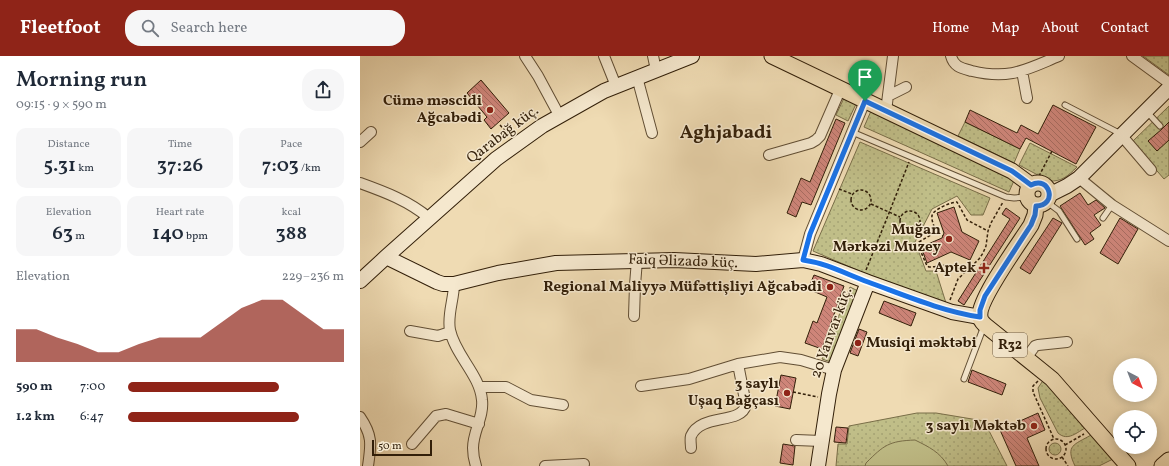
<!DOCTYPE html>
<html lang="en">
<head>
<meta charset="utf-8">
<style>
	:root { --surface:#fff; --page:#f6f6f7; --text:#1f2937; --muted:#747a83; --accent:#8f2418 }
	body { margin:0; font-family:Vollkorn,serif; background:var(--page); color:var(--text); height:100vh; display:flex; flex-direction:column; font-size:15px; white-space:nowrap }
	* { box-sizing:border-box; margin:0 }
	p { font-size:13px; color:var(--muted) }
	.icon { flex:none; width:22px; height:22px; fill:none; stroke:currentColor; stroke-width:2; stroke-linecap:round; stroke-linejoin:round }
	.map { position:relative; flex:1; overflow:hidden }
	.drawer { display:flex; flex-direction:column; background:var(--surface); width:360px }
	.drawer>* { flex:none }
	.needle { width:26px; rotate:138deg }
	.tools { position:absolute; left:753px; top:302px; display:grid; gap:8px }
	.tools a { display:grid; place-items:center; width:44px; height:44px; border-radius:50%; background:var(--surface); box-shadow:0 2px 10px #0003; font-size:20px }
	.scale { position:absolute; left:12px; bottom:10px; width:60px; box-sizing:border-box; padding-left:4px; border:2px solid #321f09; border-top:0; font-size:11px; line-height:14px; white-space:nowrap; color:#321f09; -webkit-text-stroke:3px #f5e8ce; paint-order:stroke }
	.pin { position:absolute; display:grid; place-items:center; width:34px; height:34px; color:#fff; margin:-41px -17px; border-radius:50% 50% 50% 0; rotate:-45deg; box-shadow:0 0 4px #0007 }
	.pin .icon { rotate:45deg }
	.round { display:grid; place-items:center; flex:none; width:42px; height:42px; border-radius:16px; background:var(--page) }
	.overview { display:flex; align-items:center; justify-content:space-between; height:68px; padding:0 16px }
	h1 { font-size:22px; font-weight:600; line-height:30px }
	.figures { display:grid; grid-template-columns:repeat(3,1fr); gap:6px; height:68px; padding:4px 16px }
	.figures div { display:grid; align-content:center; border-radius:10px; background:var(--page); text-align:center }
	.figures b { font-size:20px; font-weight:600 }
	.figures small { font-size:11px; font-weight:400 }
	.figures p { font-size:11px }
	.chart { height:112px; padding:8px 16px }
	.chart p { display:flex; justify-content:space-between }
	.chart svg { width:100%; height:72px; margin-top:4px; fill:var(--accent); opacity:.7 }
	ul { padding:0 16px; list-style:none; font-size:13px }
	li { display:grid; grid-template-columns:64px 48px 1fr; align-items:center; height:30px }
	li i { height:10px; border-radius:5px; background:var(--accent) }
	header { display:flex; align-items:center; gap:24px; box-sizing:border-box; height:56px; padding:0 20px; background:var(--accent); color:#fff }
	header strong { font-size:19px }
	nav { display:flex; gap:22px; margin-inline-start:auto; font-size:14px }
	.search { width:280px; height:36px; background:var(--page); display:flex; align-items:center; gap:10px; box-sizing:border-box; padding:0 14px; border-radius:16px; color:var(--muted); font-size:15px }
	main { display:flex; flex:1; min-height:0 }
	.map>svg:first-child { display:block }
	.grass { fill:url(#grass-dots); stroke:#796e48 }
	.garden { fill:#c0be88; stroke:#796e48 }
	.building { fill:url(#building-back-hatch); stroke:#321f09 }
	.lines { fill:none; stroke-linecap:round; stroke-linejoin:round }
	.lane-casing { stroke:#614e34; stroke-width:7 }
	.street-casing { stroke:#614e34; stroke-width:12 }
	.secondary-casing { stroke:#321f09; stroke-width:16 }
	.primary-casing { stroke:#321f09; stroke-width:17 }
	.path { stroke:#321f09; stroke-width:1.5; stroke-dasharray:3 2; stroke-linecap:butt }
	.lane { stroke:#f5e8ce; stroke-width:5 }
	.street { stroke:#f5e8ce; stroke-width:10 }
	.secondary { stroke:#f5e8ce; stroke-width:14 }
	.primary { stroke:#efdbb3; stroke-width:15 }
	.route-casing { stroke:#fff; stroke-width:8 }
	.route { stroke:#1a73e8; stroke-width:5 }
	.poi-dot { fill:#8f2418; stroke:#f5e8ce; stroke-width:1.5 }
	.labels { text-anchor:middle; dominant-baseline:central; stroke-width:3; stroke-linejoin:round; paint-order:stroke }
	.shield { fill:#f5e8ce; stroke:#6c5b44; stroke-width:1 }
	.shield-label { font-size:14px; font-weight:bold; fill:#321f09 }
	.poi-label { font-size:15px; font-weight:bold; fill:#321f09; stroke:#f5e8ce; text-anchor:end }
	.street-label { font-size:15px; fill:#321f09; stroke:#f5e8ce }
	.district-label { font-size:19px; font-weight:bold; fill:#321f09; stroke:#f5e8ce }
</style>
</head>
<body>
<header>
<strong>Fleetfoot</strong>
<div class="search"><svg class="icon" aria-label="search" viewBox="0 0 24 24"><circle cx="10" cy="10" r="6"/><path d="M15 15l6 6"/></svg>Search here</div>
<nav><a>Home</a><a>Map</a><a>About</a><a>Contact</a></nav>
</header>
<main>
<section class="drawer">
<div class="overview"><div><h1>Morning run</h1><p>09:15 · 9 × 590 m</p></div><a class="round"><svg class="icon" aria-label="share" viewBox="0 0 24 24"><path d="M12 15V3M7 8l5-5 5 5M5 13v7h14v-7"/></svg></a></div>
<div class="figures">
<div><p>Distance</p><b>5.31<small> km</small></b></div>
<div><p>Time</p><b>37:26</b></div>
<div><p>Pace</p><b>7:03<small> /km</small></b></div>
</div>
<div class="figures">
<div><p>Elevation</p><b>63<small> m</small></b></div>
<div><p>Heart rate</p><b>140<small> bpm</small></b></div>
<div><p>kcal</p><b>388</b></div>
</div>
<div class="chart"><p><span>Elevation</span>229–236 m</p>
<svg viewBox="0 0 160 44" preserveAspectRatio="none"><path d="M0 44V24L10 24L20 29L30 33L40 38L50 38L60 33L70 29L80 29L90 29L100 20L110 11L120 6L130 6L140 15L150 24L160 24V44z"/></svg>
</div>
<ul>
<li><b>590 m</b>7:00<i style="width:70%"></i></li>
<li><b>1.2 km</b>6:47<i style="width:79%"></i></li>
</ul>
</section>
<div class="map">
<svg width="809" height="410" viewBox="0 0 809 410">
	<defs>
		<pattern id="grass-dots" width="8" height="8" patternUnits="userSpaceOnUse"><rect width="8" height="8" fill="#c0be88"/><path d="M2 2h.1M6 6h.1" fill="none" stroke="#a5a374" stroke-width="1.8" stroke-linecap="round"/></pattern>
		<pattern id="building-back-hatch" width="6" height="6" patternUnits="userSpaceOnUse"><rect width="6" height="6" fill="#ce8579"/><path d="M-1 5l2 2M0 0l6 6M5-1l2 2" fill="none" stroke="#a86c61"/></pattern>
	</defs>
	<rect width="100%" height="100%" fill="#efdbb3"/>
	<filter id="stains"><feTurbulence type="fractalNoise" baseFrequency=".005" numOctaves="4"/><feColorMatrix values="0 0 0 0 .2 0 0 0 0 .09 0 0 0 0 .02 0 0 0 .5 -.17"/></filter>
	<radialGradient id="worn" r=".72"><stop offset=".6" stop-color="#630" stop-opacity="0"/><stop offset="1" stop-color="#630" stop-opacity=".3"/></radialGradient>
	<!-- grass -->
	<path class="grass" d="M783 0H809V19Z
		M484 42 496 48 488 65 476 59Z
		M809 50V119L804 123 772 86Z
		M511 55 656 120 649 136 504 71Z
		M605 66 660 93 654 107 598 80Z
		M500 86 630 142 623 159H611L597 140 572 153 555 186 566 215H576L586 247 504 217 453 195Z
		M670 87 717 111C708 120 701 126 689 125L659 109Z
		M490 231 498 235 471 306 462 303Z
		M684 323 727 371C717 376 708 386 698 377L680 342 678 332Z
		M557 357H576L624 365 647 410H476L478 388H487L489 370Z
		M731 379 753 403 739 410H715C705 389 714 389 731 379Z
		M689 393a6 6 0 1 1 12 0a6 6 0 1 1-12 0Z"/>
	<!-- garden -->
	<path class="garden" d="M555 384C569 391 580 396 588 410H505L506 407C524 389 529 385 555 384Z"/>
	<!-- building -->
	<path class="building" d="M121 24 149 57 131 73 124 64 127 61 107 37Z
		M693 49 736 71 716 108 666 82 660 93 605 66 610 54 657 77 661 69 678 78Z
		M476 63 485 67 451 149 442 146 436 161 427 157 441 122 450 126Z
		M809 66V84L797 95 788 85 802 73Z
		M720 137 728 149 736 144 745 152 734 159 741 169 730 177 734 183 725 189 700 150Z
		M594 151 602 176 619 185 610 204 591 196 567 207 561 191 582 182 584 177 577 157Z
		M646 152 660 162 604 249 598 245 650 163 642 158Z
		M693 162 702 167 670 218 660 212Z
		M760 162 778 173 758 208 740 197Z
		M454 219 484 230 462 293 445 287 453 265 457 267 467 241 448 233Z
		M524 245 556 257 551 270 519 257Z
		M499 273 507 276 498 300 490 297Z
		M612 314 646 328 642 339 608 326Z
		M421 319 436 322 430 353 415 350Z
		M678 357 685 374 667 382 679 410H656L640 374Z
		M476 371 488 372 486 387 474 386Z
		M423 388 435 390 433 409 420 407Z"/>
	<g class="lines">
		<defs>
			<path id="lane" d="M705 49 761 78
				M787 56 800 70
				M492 76 646 141 654 142 667 141
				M687 146 699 155 717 183
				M743 162 752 149
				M604 323 624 270"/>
			<path id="street" d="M165 0 178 20 199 59
				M244 0 256 30
				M293 0 296 14
				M591 0C594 11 601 12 612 15 650 24 665 14 699 0
				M772 0 809 27
				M662 15 667 42
				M277 21 292 77
				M528 40 546 31
				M526 55 533 0
				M762 80 791 114
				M0 86 11 76
				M409 99 451 87 456 84 460 80 480 34
				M719 122 752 149 809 185
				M0 127C25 136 49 145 69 162
				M443 204 450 178 505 45
				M94 228C94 243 87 259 90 274 95 299 120 319 122 344 124 361 113 375 113 392 113 398 114 404 116 410
				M274 260 275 229 277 204
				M50 275 78 280 90 276
				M666 302 675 290 678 289 707 286
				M281 330 329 323 378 308 420 301 441 304 474 314
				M120 331H146L171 344 203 349
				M0 361C13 380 11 389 8 410
				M436 384 461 385
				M52 388 76 360 86 358 119 368
				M331 392C331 389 330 383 331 380 341 357 381 369 386 349L378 308
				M185 410 224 408"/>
			<path id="secondary" d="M689 139 707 130 719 122 809 32
				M26 201 77 226 83 228H94L138 217 196 207 314 204 396 208 443 204 461 208 508 226 592 256 620 261
				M0 225 26 201 136 103 182 70 244 35 332 0
				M458 410 469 338 474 314 508 226"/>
			<path id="primary" d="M412 0 652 115 671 129
				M667 138a11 11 0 1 1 22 0a11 11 0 1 1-22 0Z
				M676 150 675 159 671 169C661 185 617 245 620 261 620 264 623 267 625 269L692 323 768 410
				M802 410 809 404"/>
		</defs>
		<!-- lane casing -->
		<use href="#lane" class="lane-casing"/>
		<!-- street casing -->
		<use href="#street" class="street-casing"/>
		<!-- secondary casing -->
		<use href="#secondary" class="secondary-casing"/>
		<!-- primary casing -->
		<use href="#primary" class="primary-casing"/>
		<!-- path -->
		<path class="path" d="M140 69 150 80
			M679 120 692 95
			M479 133 492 138
			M491 144a10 10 0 1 1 20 0a10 10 0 1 1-20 0Z
			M511 148 540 161
			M540 165a10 10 0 1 1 20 0a10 10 0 1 1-20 0Z
			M560 168 583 180
			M506 214 529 157 549 106
			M604 216C587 205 588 210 569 211L567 210 558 189 559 186 576 176C575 172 571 164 572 160 572 154 591 146 597 146L607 164 628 175
			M590 244 598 223 619 203 623 197 626 190 628 175 631 167 643 146
			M466 282 474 285
			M678 325 673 330V336L694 383
			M433 336 458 341
			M686 393a10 10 0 1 1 20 0a10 10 0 1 1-20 0Z
			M705 389 724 378
			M702 401 708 410"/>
		<!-- lane -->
		<use href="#lane" class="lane"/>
		<!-- street -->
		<use href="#street" class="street"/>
		<!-- secondary -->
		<use href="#secondary" class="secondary"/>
		<!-- primary -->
		<use href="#primary" class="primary"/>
	</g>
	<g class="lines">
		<defs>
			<path id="route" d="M505 45 652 115 671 129C690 119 698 150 676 150L675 159 671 169 625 240 620 254V261C581 255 544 239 508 226 486 218 466 207 443 204L450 178Z"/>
		</defs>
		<!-- route casing -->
		<use href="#route" class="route-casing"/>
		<!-- route -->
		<use href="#route" class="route"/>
	</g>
	<!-- markers -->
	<g class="poi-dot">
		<circle cx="130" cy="54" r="4"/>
		<circle cx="589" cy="183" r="4"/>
		<path d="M622 206h4v4h4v4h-4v4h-4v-4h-4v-4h4z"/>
		<circle cx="470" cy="231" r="4"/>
		<circle cx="498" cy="287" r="4"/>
		<circle cx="427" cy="337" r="4"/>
		<circle cx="674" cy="370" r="4"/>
	</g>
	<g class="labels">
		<!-- shield labels -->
		<rect class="shield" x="633" y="277" width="34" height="24" rx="3"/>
		<g class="shield-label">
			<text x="650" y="289">R32</text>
		</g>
		<!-- poi labels -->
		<g class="poi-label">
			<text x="122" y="45">Cümə məscidi<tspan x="122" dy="17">Ağcabədi</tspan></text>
			<text x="581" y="174">Muğan<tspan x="581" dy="17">Mərkəzi Muzey</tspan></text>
			<text x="616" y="212">Aptek</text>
			<text x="462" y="231">Regional Maliyyə Müfəttişliyi Ağcabədi</text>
			<text x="506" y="287" text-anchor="start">Musiqi məktəbi</text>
			<text x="419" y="328">3 saylı<tspan x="419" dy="17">Uşaq Bağçası</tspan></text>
			<text x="666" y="370">3 saylı Məktəb</text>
		</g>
		<!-- street labels -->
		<g class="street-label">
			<text transform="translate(143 79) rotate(-37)">Qarabağ küç.</text>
			<text transform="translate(323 206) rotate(2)">Faiq Əlizadə küç.</text>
			<text transform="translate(472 277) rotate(-70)">20 Yanvar küç.</text>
		</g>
		<!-- district labels -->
		<g class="district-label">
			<text x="366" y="77">Aghjabadi</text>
		</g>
	</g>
	<rect width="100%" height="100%" filter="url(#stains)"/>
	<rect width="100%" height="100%" fill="url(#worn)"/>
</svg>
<div class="tools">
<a><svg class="needle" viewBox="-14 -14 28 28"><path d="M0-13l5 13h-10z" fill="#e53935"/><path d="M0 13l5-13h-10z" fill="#747a83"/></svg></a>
<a><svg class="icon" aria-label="locate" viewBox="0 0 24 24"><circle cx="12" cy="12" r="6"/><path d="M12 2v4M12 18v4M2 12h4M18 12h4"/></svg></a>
</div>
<div class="scale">50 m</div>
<div class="pin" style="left:505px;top:45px;background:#1e9e55"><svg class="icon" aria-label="arrive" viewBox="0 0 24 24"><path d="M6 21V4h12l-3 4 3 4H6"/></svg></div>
</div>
</main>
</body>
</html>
